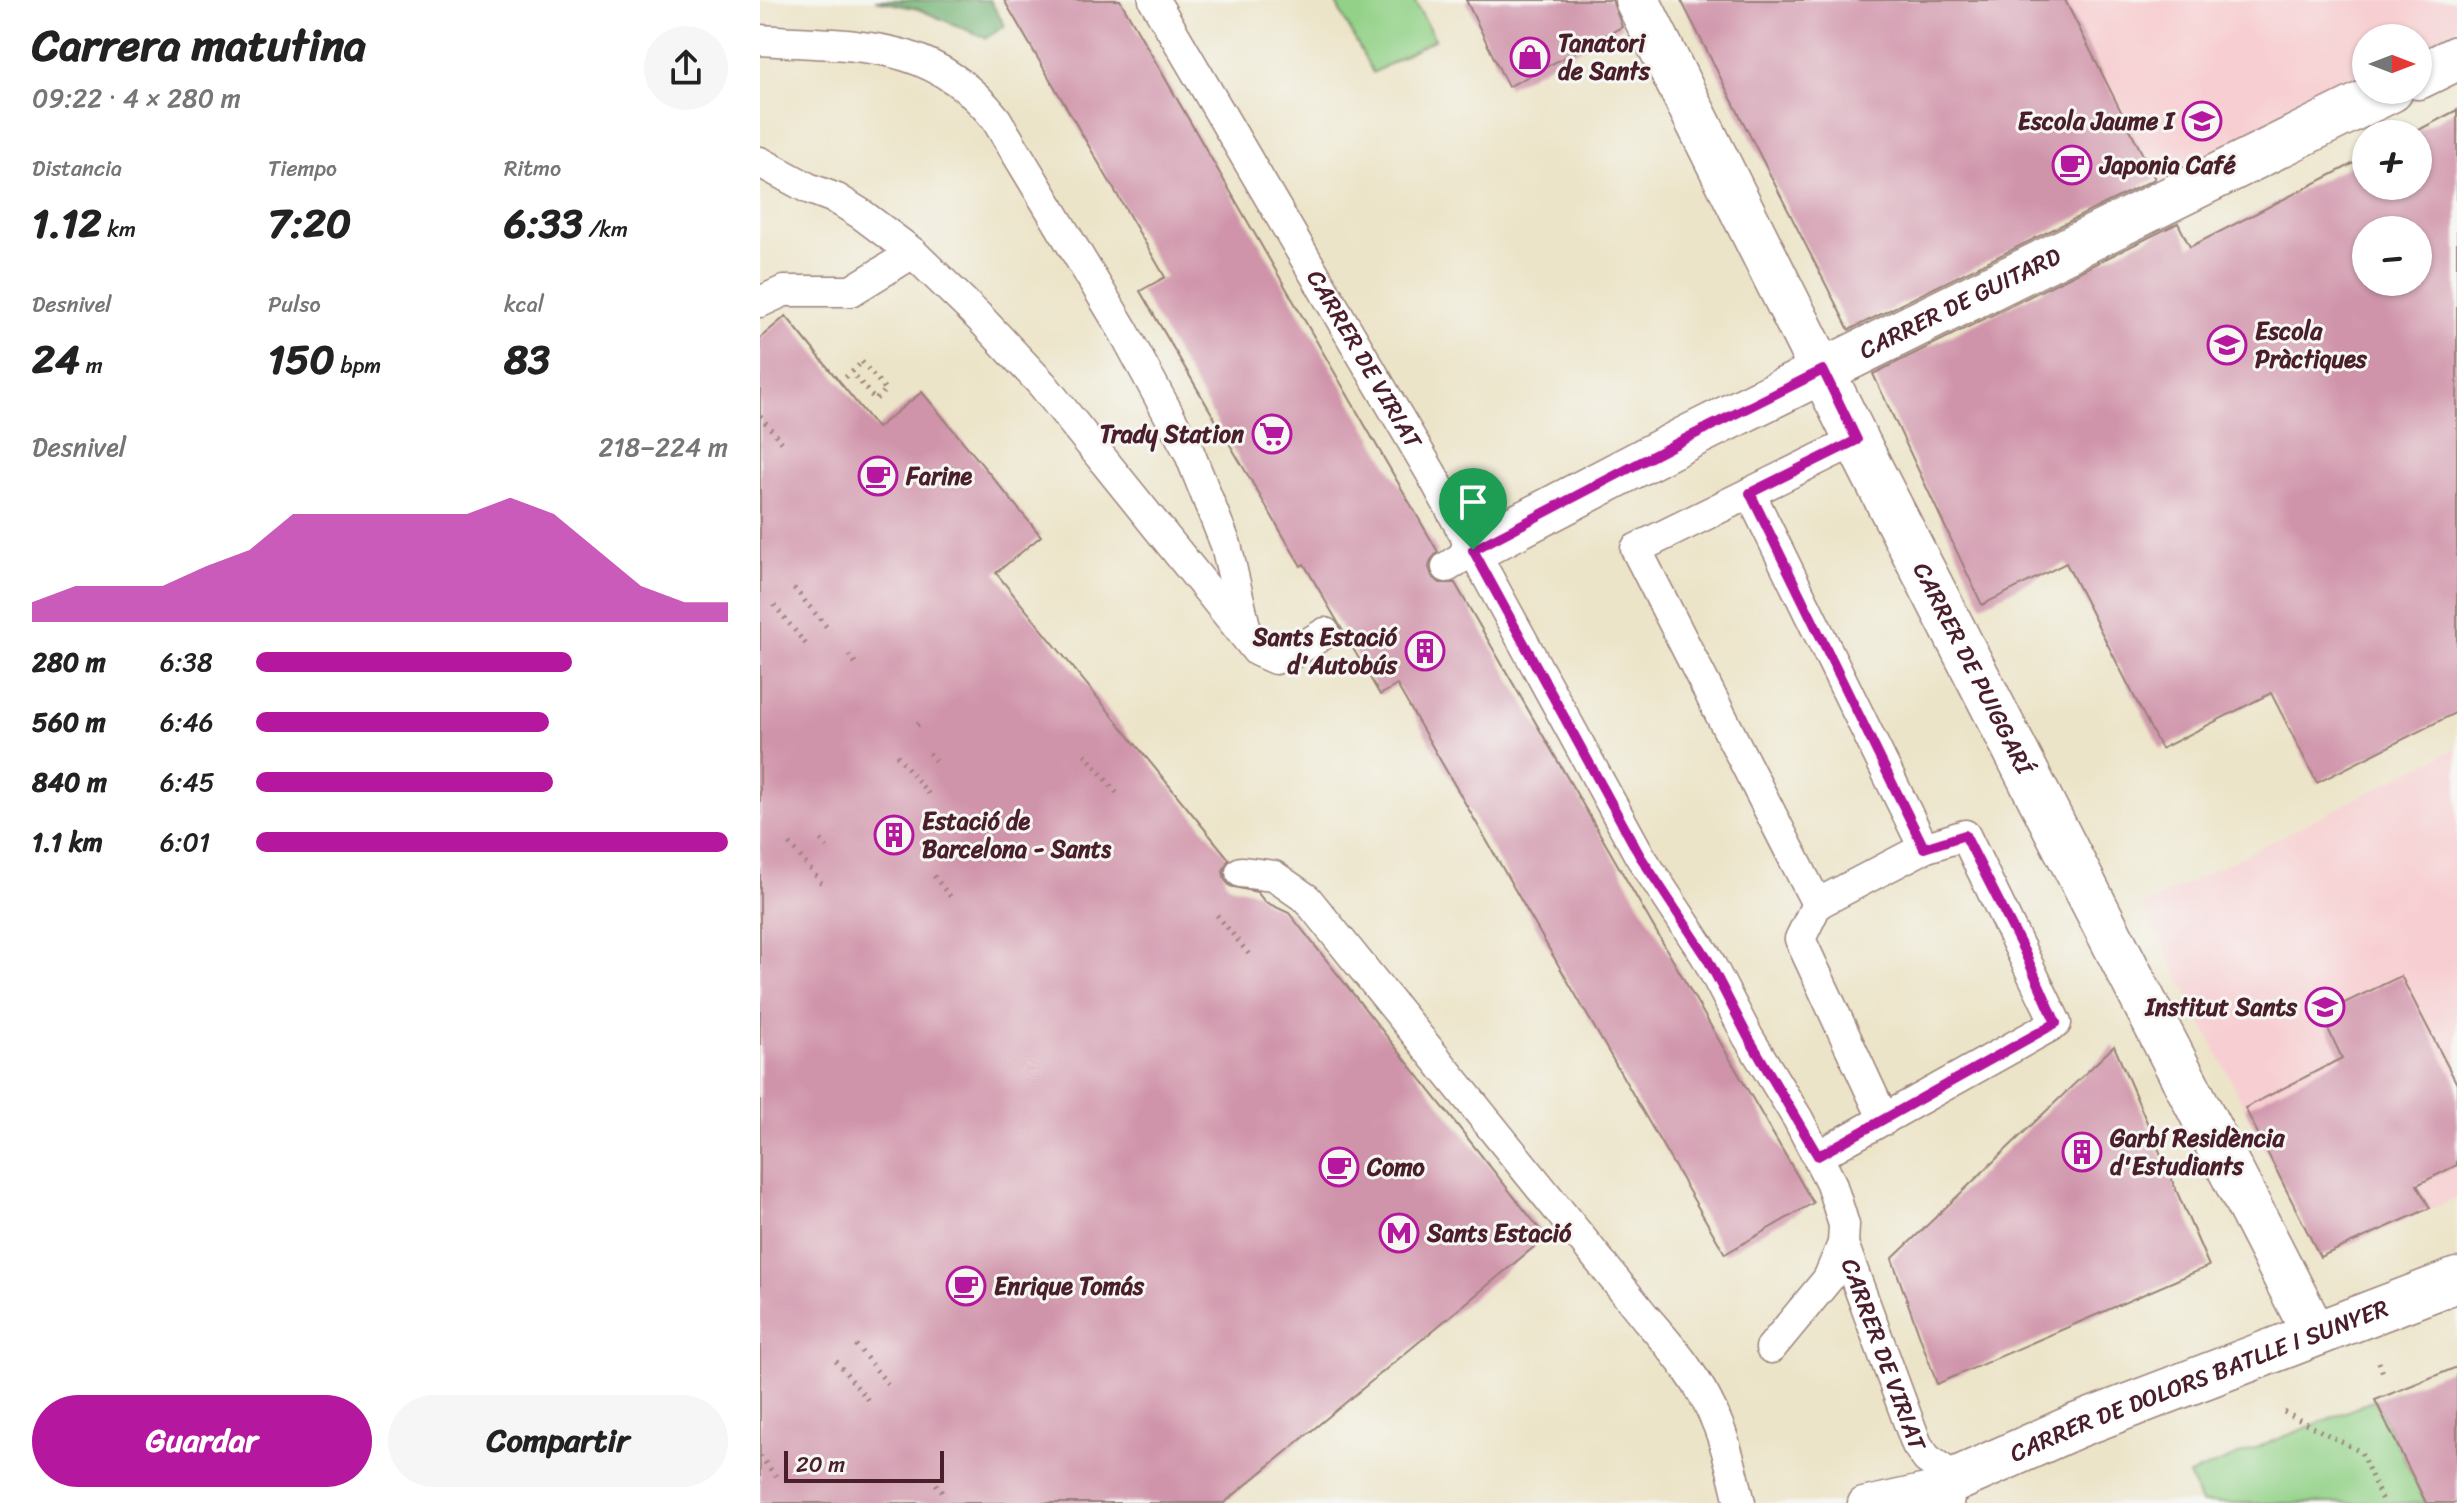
<!DOCTYPE html>
<html lang="es">
<head>
<meta charset="utf-8">
<style>
	:root { --surface:#fff; --page:#f6f6f6; --text:#222; --muted:#767676; --accent:#b5179e }
	body { margin:0; font-family:Sriracha,sans-serif; background:var(--page); color:var(--text); height:100vh; display:flex; flex-direction:column; font-size:30px; white-space:nowrap }
	* { box-sizing:border-box; margin:0 }
	p { font-size:26px; color:var(--muted) }
	.icon { flex:none; width:44px; height:44px; fill:none; stroke:currentColor; stroke-width:2; stroke-linecap:round; stroke-linejoin:round }
	.map { position:relative; flex:1; overflow:hidden }
	.drawer { display:flex; flex-direction:column; background:var(--surface); width:760px }
	.drawer>* { flex:none }
	.needle { width:52px; rotate:90deg }
	.buttons { position:absolute; left:1592px; top:24px; display:grid; gap:16px }
	.buttons a { display:grid; place-items:center; width:80px; height:80px; border-radius:50%; background:var(--surface); box-shadow:0 2px 6px #0004; font-size:40px }
	.scale { position:absolute; left:24px; bottom:20px; width:160px; box-sizing:border-box; padding-left:8px; border:4px solid #4a1f2b; border-top:0; font-size:22px; line-height:28px; white-space:nowrap; color:#4a1f2b; -webkit-text-stroke:6px #f6f6f2; paint-order:stroke }
	.pin { position:absolute; display:grid; place-items:center; width:68px; height:68px; color:#fff; margin:-82px -34px; border-radius:50% 50% 50% 0; rotate:-45deg; box-shadow:0 0 8px #0007 }
	.pin .icon { rotate:45deg }
	.round { display:grid; place-items:center; flex:none; width:84px; height:84px; border-radius:42px; background:var(--page) }
	.head { display:flex; align-items:center; justify-content:space-between; height:136px; padding:0 32px }
	h1 { font-size:44px; font-weight:800; line-height:60px }
	.metrics { display:grid; grid-template-columns:repeat(3,1fr); gap:12px; height:136px; padding:8px 32px }
	.metrics div { display:grid; align-content:center }
	.metrics b { font-size:40px; font-weight:800 }
	.metrics small { font-size:22px; font-weight:400 }
	.metrics p { font-size:22px }
	.chart { height:224px; padding:16px 32px }
	.chart p { display:flex; justify-content:space-between }
	.chart svg { width:100%; height:144px; margin-top:8px; fill:var(--accent); opacity:.7 }
	.primary-button { display:flex; gap:16px; margin-top:auto; padding:16px 32px }
	.primary-button a { flex:1; height:92px; border-radius:48px; background:var(--accent); color:#fff; font-size:32px; font-weight:800; line-height:92px; text-align:center }
	.primary-button a+a { background:var(--page); color:var(--text) }
	ul { padding:0 32px; list-style:none; font-size:26px }
	li { display:grid; grid-template-columns:128px 96px 1fr; align-items:center; height:60px }
	li i { height:20px; border-radius:10px; background:var(--accent) }
	main { display:flex; flex:1; min-height:0 }
	.map>svg:first-child { display:block }
	.built { fill:#f7cfd2 }
	.green { fill:#92d187; stroke:#6e7859; stroke-width:2 }
	.forest { fill:#75b374; stroke:#606950; stroke-width:2 }
	.building { fill:#d094aa; fill-rule:evenodd }
	.lines { fill:none; stroke-linecap:round; stroke-linejoin:round }
	.service-casing { stroke:#9b827a; stroke-width:33 }
	.pedestrian-casing { stroke:#9b827a; stroke-width:47 }
	.minor-casing { stroke:#9b827a; stroke-width:47 }
	.path { stroke:#9b827a; stroke-width:5; stroke-dasharray:2 6; stroke-linecap:butt }
	.service { stroke:#fff; stroke-width:30 }
	.pedestrian { stroke:#fff; stroke-width:44 }
	.minor { stroke:#fff; stroke-width:44 }
	.route-casing { stroke:#fff; stroke-width:16 }
	.route { stroke:#b5179e; stroke-width:10 }
	.labels { text-anchor:middle; dominant-baseline:central; stroke-width:6; stroke-linejoin:round; paint-order:stroke }
	.poi-label { font-size:24px; font-weight:bold; fill:#4a1f2b; stroke:#f6f6f2; text-anchor:start }
	.street-label { font-size:24px; fill:#4a1f2b; stroke:#f6f6f2 }
</style>
</head>
<body>
<main>
<section class="drawer">
<div class="head"><div><h1>Carrera matutina</h1><p>09:22 · 4 × 280 m</p></div><a class="round"><svg class="icon" aria-label="share" viewBox="0 0 24 24"><path d="M12 15V3M7 8l5-5 5 5M5 13v7h14v-7"/></svg></a></div>
<div class="metrics">
<div><p>Distancia</p><b>1.12<small> km</small></b></div>
<div><p>Tiempo</p><b>7:20</b></div>
<div><p>Ritmo</p><b>6:33<small> /km</small></b></div>
</div>
<div class="metrics">
<div><p>Desnivel</p><b>24<small> m</small></b></div>
<div><p>Pulso</p><b>150<small> bpm</small></b></div>
<div><p>kcal</p><b>83</b></div>
</div>
<div class="chart"><p><span>Desnivel</span>218–224 m</p>
<svg viewBox="0 0 160 44" preserveAspectRatio="none"><path d="M0 44V38L10 33L20 33L30 33L40 27L50 22L60 11L70 11L80 11L90 11L100 11L110 6L120 11L130 22L140 33L150 38L160 38V44z"/></svg>
</div>
<ul>
<li><b>280 m</b>6:38<i style="width:67%"></i></li>
<li><b>560 m</b>6:46<i style="width:62%"></i></li>
<li><b>840 m</b>6:45<i style="width:63%"></i></li>
<li><b>1.1 km</b>6:01<i style="width:100%"></i></li>
</ul>
<div class="primary-button"><a>Guardar</a><a>Compartir</a></div>
</section>
<div class="map">
<svg width="1697" height="1503" viewBox="0 0 1697 1503">
	<rect width="100%" height="100%" fill="#f6f6f2"/>
	<filter id="ink" filterUnits="userSpaceOnUse"><feTurbulence type="fractalNoise" baseFrequency=".0125" numOctaves="2"/><feDisplacementMap in="SourceGraphic" scale="16" xChannelSelector="R" yChannelSelector="G"/><feConvolveMatrix kernelMatrix="1 2 1 2 8 2 1 2 1" color-interpolation-filters="sRGB"/></filter>
	<filter id="wash" filterUnits="userSpaceOnUse"><feTurbulence type="fractalNoise" baseFrequency=".006" numOctaves="4" result="noise"/><feDisplacementMap in="SourceGraphic" scale="32" xChannelSelector="R" yChannelSelector="G"/><feGaussianBlur stdDeviation="1.8" result="paint"/><feColorMatrix in="noise" values="0 0 0 0 0 0 0 0 0 0 0 0 0 0 0 0 0 1.4 0 .05"/><feComposite in="paint" operator="in"/></filter>
	<g filter="url(#wash)">
		<rect width="100%" height="100%" fill="#ece4c8"/>
		<!-- built -->
		<path class="built" d="M1305 0H1697V29L1658 49V38H1606V76L1429 166 1400 187Z
			M1697 748V1198L1560 1257 1383 906Z"/>
		<!-- green -->
		<path class="green" d="M574 0H654L675 39 613 73Z
			M1615 1400 1666 1503H1441L1429 1475Z"/>
		<!-- forest -->
		<path class="forest" d="M115 0H230L245 26 226 38 158 9Z"/>
		<g id="blocks">
			<!-- building -->
			<path class="building" d="M244 0H360L678 552 671 560 669 567 672 576 680 583H695L1053 1203 965 1254 637 685 620 695 544 564 541 566 380 291 405 277Z
				M706 0H852L862 27 748 87Z
				M921 0H1305L1395 179 1089 330Z
				M1697 110V712L1557 783 1511 693 1401 749 1306 563 1222 605 1113 374 1418 223 1430 247 1606 157V186H1658V134H1651ZM1606 230H1658V282H1606Z
				M26 316 117 428 162 392 281 536 236 573 469 859 463 871 465 880 470 886 497 892 505 902 529 913 786 1237 464 1503H0V338Z
				M1641 976 1697 1084V1165L1657 1185 1670 1208 1560 1257 1485 1108 1582 1058 1561 1014Z
				M1354 1046 1449 1266 1177 1384 1132 1259Z
				M1697 1367V1503H1666L1615 1400Z"/>
		</g>
	</g>
	<g filter="url(#ink)">
		<use href="#blocks" fill-opacity="0" stroke="#9b827a" stroke-width="2"/>
		<g class="lines">
			<defs>
				<g id="service">
					<path id="s1" d="M394 0 671 473 880 856 946 956 988 1037 1038 1119 1071 1183 1084 1225 1083 1244 1157 1445 1167 1459 1197 1479"/>
					<path d="M0 40C95 47 171 37 236 119L363 330 429 452 466 545 487 635"/>
					<path d="M0 162 48 188 77 199 101 214 153 253 220 318 282 384 497 651 515 659 533 653 565 633"/>
					<path d="M0 302 24 291H91L153 253"/>
					<path d="M990 493 1164 848"/>
					<path d="M687 567 713 550"/>
					<path d="M481 872 514 876 547 899 885 1317C914 1350 942 1383 958 1425 968 1450 974 1477 980 1503"/>
					<path d="M1057 904 876 549 1097 440"/>
					<path d="M1058 1156 1296 1023 1205 835 1164 848 1057 904 1040 939 1124 1120"/>
					<path d="M1011 1348 1068 1279 1083 1244"/>
					<path d="M1103 1503 1184 1485"/>
				</g>
				<g id="pedestrian">
					<path d="M1658 77 1697 58"/>
					<path id="s2" d="M713 550 929 437 1631 90"/>
				</g>
				<g id="minor">
					<path id="s3" d="M877 0 1110 467 1554 1333"/>
					<path id="s4" d="M1181 1503 1184 1485 1316 1426 1697 1280"/>
				</g>
			</defs>
			<!-- service casing -->
			<use href="#service" class="service-casing"/>
			<!-- pedestrian casing -->
			<use href="#pedestrian" class="pedestrian-casing"/>
			<!-- minor casing -->
			<use href="#minor" class="minor-casing"/>
			<!-- path -->
			<path class="path" d="M102 362 126 390 115 400 92 372Z
				M79 382 92 372
				M0 416 25 446
				M34 588 70 631
				M14 605 49 648
				M89 655 96 664
				M157 725 161 723
				M169 753 176 762
				M325 754 360 797
				M137 755 172 798
				M61 840 69 850
				M30 844 64 886
				M174 876 193 900
				M457 915 492 958
				M96 1345 131 1388
				M76 1361 111 1404
				M1619 1362 1623 1373
				M1524 1412 1601 1452 1623 1503
				M0 1456 19 1480
				M176 1484 184 1494"/>
			<!-- service -->
			<use href="#service" class="service"/>
			<!-- pedestrian -->
			<use href="#pedestrian" class="pedestrian"/>
			<!-- minor -->
			<use href="#minor" class="minor"/>
		</g>
	</g>
	<g class="lines" filter="url(#ink)">
		<defs>
			<path id="route" d="M1063 370 1097 440 990 493 1164 848 1205 835 1264 951 1296 1023 1058 1156 988 1037 946 956 880 856 713 550 929 437Z"/>
		</defs>
		<!-- route casing -->
		<use href="#route" class="route-casing"/>
		<!-- route -->
		<use href="#route" class="route"/>
	</g>
	<!-- icons -->
	<defs>
		<symbol id="shop-ring" viewBox="-11 -11 22 22"><circle r="9.5" fill="#f6f6f2" stroke="#b5179e" stroke-width="1.5"/><path d="M-5-2.5h2.3a2.7 3.5 0 0 1 5.4 0H5L5.5 6h-11ZM-1.5-2.5h3a1.5 2.3 0 0 0-3 0Z" fill="#b5179e"/></symbol>
		<symbol id="school-ring" viewBox="-11 -11 22 22"><circle r="9.5" fill="#f6f6f2" stroke="#b5179e" stroke-width="1.5"/><path d="M0-5L7-2L0 1L-7-2ZM-4 1L0 2.5L4 1V4Q0 6-4 4Z" fill="#b5179e"/></symbol>
		<symbol id="cafe-ring" viewBox="-11 -11 22 22"><circle r="9.5" fill="#f6f6f2" stroke="#b5179e" stroke-width="1.5"/><path d="M-5.5-4.5H6V0H3Q3 3.5 0 3.5H-2.5Q-5.5 3.5-5.5 0ZM3-3.2v2h1.7v-2ZM-6 4.5H4V6H-6Z" fill="#b5179e"/></symbol>
		<symbol id="supermarket-ring" viewBox="-11 -11 22 22"><circle r="9.5" fill="#f6f6f2" stroke="#b5179e" stroke-width="1.5"/><path d="M-6-5.5h2.5l.6 2H6L4.5 2H-2.5L-4.4-4H-6ZM-1.5 3.2a1.3 1.3 0 1 0 .1 0ZM3 3.2a1.3 1.3 0 1 0 .1 0Z" fill="#b5179e"/></symbol>
		<symbol id="building-ring" viewBox="-11 -11 22 22"><circle r="9.5" fill="#f6f6f2" stroke="#b5179e" stroke-width="1.5"/><path d="M-4-6H4V6H1V3H-1V6H-4ZM-2.5-4.3h1.7v1.8h-1.7ZM.8-4.3h1.7v1.8H.8ZM-2.5-1h1.7V.8h-1.7ZM.8-1h1.7V.8H.8Z" fill="#b5179e"/></symbol>
		<symbol id="metro-ring" viewBox="-11 -11 22 22"><circle r="9.5" fill="#f6f6f2" stroke="#b5179e" stroke-width="1.5"/><path d="M-5.5 5V-5H-3L0 0L3-5H5.5V5H3V-.5L0 4L-3-.5V5Z" fill="#b5179e"/></symbol>
	</defs>
	<g fill-rule="evenodd">
		<use href="#shop-ring" x="748" y="35" width="44" height="44"/>
		<use href="#school-ring" x="1420" y="99" width="44" height="44"/>
		<use href="#cafe-ring" x="1290" y="143" width="44" height="44"/>
		<use href="#school-ring" x="1445" y="323" width="44" height="44"/>
		<use href="#supermarket-ring" x="490" y="412" width="44" height="44"/>
		<use href="#cafe-ring" x="96" y="454" width="44" height="44"/>
		<use href="#building-ring" x="643" y="629" width="44" height="44"/>
		<use href="#building-ring" x="112" y="813" width="44" height="44"/>
		<use href="#school-ring" x="1543" y="985" width="44" height="44"/>
		<use href="#building-ring" x="1300" y="1130" width="44" height="44"/>
		<use href="#cafe-ring" x="557" y="1145" width="44" height="44"/>
		<use href="#metro-ring" x="617" y="1211" width="44" height="44"/>
		<use href="#cafe-ring" x="184" y="1264" width="44" height="44"/>
	</g>
	<g class="labels">
		<!-- poi labels -->
		<g class="poi-label">
			<text x="798" y="43">Tanatori<tspan x="798" dy="28">de Sants</tspan></text>
			<text x="1414" y="121" text-anchor="end">Escola Jaume I</text>
			<text x="1340" y="165">Japonia Café</text>
			<text x="1495" y="331">Escola<tspan x="1495" dy="28">Pràctiques</tspan></text>
			<text x="484" y="434" text-anchor="end">Trady Station</text>
			<text x="146" y="476">Farine</text>
			<text x="637" y="637" text-anchor="end">Sants Estació<tspan x="637" dy="28">d'Autobús</tspan></text>
			<text x="162" y="821">Estació de<tspan x="162" dy="28">Barcelona - Sants</tspan></text>
			<text x="1537" y="1007" text-anchor="end">Institut Sants</text>
			<text x="1350" y="1138">Garbí Residència<tspan x="1350" dy="28">d'Estudiants</tspan></text>
			<text x="607" y="1167">Como</text>
			<text x="667" y="1233">Sants Estació</text>
			<text x="234" y="1286">Enrique Tomás</text>
		</g>
		<!-- street labels -->
		<g class="street-label">
			<text stroke="none"><textPath href="#s2" startOffset="546">CARRER DE GUITARD</textPath></text>
			<text stroke="none"><textPath href="#s1" startOffset="416">CARRER DE VIRIAT</textPath></text>
			<text stroke="none"><textPath href="#s3" startOffset="748">CARRER DE PUIGGARÍ</textPath></text>
			<text stroke="none"><textPath href="#s1" startOffset="1544">CARRER DE VIRIAT</textPath></text>
			<text stroke="none"><textPath href="#s4" startOffset="294">CARRER DE DOLORS BATLLE I SUNYER</textPath></text>
		</g>
	</g>
</svg>
<div class="buttons">
<a><svg class="needle" viewBox="-14 -14 28 28"><path d="M0-13l5 13h-10z" fill="#e53935"/><path d="M0 13l5-13h-10z" fill="#767676"/></svg></a>
<a>+</a>
<a>−</a>
</div>
<div class="scale">20 m</div>
<div class="pin" style="left:713px;top:550px;background:#1e9e55"><svg class="icon" aria-label="arrive" viewBox="0 0 24 24"><path d="M6 21V4h12l-3 4 3 4H6"/></svg></div>
</div>
</main>
</body>
</html>
